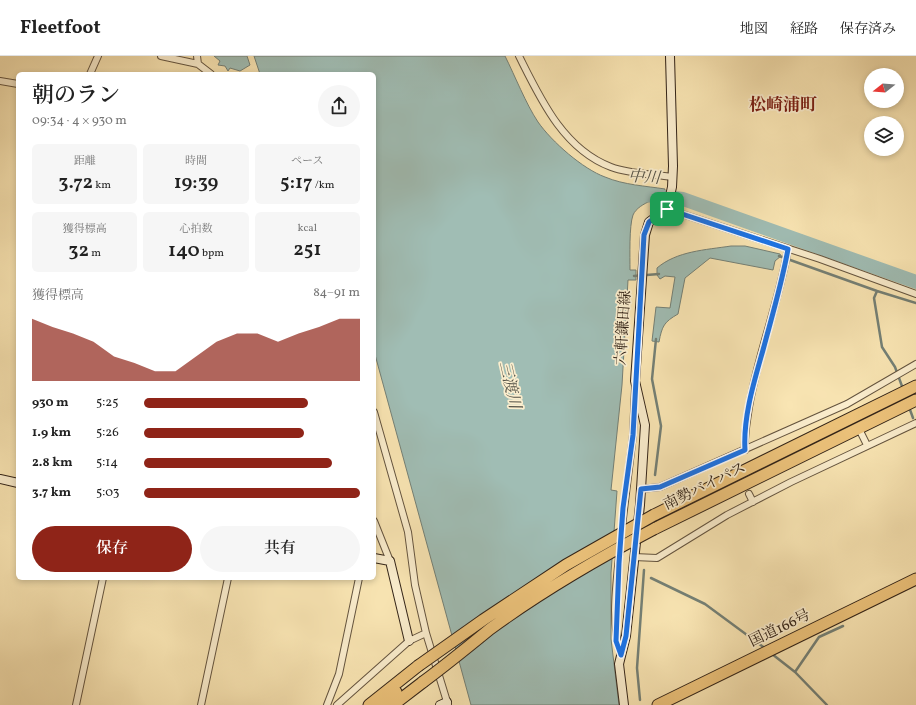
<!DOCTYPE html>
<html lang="ja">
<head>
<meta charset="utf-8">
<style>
	:root { --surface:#fff; --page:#f6f6f6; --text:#222; --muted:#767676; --line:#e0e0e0; --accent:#8f2418 }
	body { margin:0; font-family:Vollkorn,"Noto Serif JP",serif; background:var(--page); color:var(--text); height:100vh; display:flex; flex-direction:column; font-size:15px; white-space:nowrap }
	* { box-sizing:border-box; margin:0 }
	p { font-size:13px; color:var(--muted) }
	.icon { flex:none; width:22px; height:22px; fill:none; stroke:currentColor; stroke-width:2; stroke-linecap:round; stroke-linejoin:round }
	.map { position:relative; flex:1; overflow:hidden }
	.sheet { position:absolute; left:16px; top:16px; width:360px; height:508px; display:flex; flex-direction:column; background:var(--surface); border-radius:6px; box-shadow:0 2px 6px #0003 }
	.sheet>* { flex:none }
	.needle { width:26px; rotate:253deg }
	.fabs { position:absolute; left:864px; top:12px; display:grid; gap:8px }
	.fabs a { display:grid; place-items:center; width:40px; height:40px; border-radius:50%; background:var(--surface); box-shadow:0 2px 6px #0003; font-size:20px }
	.pin { position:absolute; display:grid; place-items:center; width:34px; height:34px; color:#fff; margin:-17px; border-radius:8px; box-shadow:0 2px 6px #0006 }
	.round { display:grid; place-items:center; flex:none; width:42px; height:42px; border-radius:21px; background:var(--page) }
	.summary { display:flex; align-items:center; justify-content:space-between; height:68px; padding:0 16px }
	h1 { font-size:22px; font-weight:600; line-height:30px }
	.stats { display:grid; grid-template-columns:repeat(3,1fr); gap:6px; height:68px; padding:4px 16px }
	.stats div { display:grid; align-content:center; border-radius:6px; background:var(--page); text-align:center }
	.stats b { font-size:20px; font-weight:600 }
	.stats small { font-size:11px; font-weight:400 }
	.stats p { font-size:11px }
	.chart { height:112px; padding:8px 16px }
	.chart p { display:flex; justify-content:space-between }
	.chart svg { width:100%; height:72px; margin-top:4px; fill:var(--accent); opacity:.7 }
	.cta { display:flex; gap:8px; margin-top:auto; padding:8px 16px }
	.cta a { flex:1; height:46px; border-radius:24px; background:var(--accent); color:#fff; font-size:16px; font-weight:600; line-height:46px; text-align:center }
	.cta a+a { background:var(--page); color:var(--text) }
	ul { padding:0 16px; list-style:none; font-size:13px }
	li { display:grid; grid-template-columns:64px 48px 1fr; align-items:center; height:30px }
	li i { height:10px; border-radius:5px; background:var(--accent) }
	header { display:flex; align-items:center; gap:24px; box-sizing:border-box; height:56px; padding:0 20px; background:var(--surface); border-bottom:1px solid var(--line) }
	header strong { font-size:19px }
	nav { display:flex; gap:22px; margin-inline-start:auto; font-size:14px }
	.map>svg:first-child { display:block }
	.water { fill:#a0bdb4; stroke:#748076 }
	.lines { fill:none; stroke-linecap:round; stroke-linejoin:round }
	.stream { stroke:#748076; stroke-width:2.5 }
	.river { stroke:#a0bdb4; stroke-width:14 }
	.street-tunnel { stroke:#d1be94; stroke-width:6; stroke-dasharray:6 3; stroke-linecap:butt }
	.street-casing { stroke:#64543f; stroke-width:8 }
	.secondary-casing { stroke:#332418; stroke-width:10 }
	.highway-casing { stroke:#332418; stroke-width:13 }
	.street { stroke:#fbeece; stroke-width:6 }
	.secondary { stroke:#fbeece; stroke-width:8 }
	.highway { stroke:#ecc27a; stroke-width:11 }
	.highway-bridge-casing { stroke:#332418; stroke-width:13; stroke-linecap:butt }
	.highway-bridge { stroke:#ecc27a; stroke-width:11 }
	.route-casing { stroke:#fff; stroke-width:8 }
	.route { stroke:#1a73e8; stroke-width:5 }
	.labels { text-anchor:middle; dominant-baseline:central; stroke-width:3.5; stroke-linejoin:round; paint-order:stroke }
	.street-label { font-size:15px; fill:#332418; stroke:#fbeece }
	.water-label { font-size:16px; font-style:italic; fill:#545247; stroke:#fbeece }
	.quarter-label { font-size:17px; font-weight:bold; fill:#7a1f14; stroke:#fbeece }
</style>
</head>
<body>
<header>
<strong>Fleetfoot</strong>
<nav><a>地図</a><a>経路</a><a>保存済み</a></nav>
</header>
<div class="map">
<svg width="916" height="649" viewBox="0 0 916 649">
	<rect width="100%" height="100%" fill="#f9e5b3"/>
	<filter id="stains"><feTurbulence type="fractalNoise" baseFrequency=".005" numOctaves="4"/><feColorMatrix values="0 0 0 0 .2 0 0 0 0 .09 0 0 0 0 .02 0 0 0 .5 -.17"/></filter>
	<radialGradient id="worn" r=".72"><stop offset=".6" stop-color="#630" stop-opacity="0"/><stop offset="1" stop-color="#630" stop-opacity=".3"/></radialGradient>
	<!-- water -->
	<path class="water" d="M214 0H247L250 9 240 15 230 12 228 15 225 10 218 9 220 5Z
		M254 0H505C515 20 526 48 538 66 552 86 583 113 605 121 624 129 646 130 665 133L663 146 650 145C644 148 636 152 633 159 629 170 630 201 630 214H636V224H628L622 329 611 434 617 435 611 517V583L619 649H471L374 295V18H260Z
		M731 190H745L780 198 781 200 775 205 773 214 710 202 685 222 678 258C664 266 662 270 659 286L652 285 656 251 670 252 675 221 665 220 660 223 657 219V212C677 195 705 194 731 190Z"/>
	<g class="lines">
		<!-- stream -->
		<path class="stream" d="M779 200 877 235 874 242 882 291 895 311 903 333
			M634 220 659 218
			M877 235 916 247
			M909 351 913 362
			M655 419 661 370 652 323 656 283
			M651 522 705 548 766 593
			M772 598 795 616 827 649
			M795 616 819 581 843 570
			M640 644 637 612 644 514"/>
		<!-- river -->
		<path class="river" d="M645 139 683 143 916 226"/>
		<!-- street-tunnel -->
		<path class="street-tunnel" d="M736 407 741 418"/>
		<defs>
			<path id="street" d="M161 0 198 8 211 18
				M197 0 198 8
				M519 0C540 42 563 93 611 111 630 118 652 118 672 121
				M90 18 98 0
				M0 25 18 28
				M667 153 820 203 916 238
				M374 356 408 476 415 529 426 577
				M859 373 867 389
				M745 394C744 379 747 366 749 351 758 297 779 246 788 193
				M641 433 660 431 847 348 916 308
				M749 438 753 446
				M374 465 390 505
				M621 479 633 379 635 333
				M620 490C617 525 610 565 621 599
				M634 501 657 502 727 459 791 426 916 367
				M76 649 103 522
				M201 649 228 522
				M327 649 339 618 359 522
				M337 649 409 585 426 577 448 649"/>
			<path id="secondary" d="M0 423 18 427
				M374 502 390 505 409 585
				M440 649 447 646
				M624 649 619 608 626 580 640 449 645 369 635 325 645 179 649 166 667 153 672 131 673 110 670 0"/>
			<path id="highway" d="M654 459 916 330
				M654 473 916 344
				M369 649 418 610
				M382 649 396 636
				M393 649 423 626
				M658 649 916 523"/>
		</defs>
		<!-- street casing -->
		<use href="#street" class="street-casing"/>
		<!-- secondary casing -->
		<use href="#secondary" class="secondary-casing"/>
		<!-- highway casing -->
		<use href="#highway" class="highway-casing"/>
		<!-- street -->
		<use href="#street" class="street"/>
		<!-- secondary -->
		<use href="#secondary" class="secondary"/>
		<!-- highway -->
		<use href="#highway" class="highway"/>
		<defs>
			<path id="highway-bridge" d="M418 610 483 564 566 509 654 459
				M423 626C446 609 468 591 490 573 542 535 597 503 654 473"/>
		</defs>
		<!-- highway-bridge casing -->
		<use href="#highway-bridge" class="highway-bridge-casing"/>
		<!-- highway-bridge -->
		<use href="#highway-bridge" class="highway-bridge"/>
	</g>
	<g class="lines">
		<defs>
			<path id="route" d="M667 153 788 193C782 227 772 260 763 294 754 326 743 361 745 394L660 431 641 433 626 580 621 599 616 585 619 507 623 452 633 379 644 179 649 166Z"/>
		</defs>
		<!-- route casing -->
		<use href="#route" class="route-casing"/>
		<!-- route -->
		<use href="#route" class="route"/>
	</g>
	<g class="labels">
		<!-- street labels -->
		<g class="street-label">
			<text transform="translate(624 272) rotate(-86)">六軒鎌田線</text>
			<text transform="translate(705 431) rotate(-26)">南勢バイパス</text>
			<text transform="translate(780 573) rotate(-26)">国道166号</text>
		</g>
		<!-- water labels -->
		<g class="water-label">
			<text transform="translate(644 122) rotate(4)">中川</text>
			<text transform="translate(509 329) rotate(77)">三渡川</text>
		</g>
		<!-- quarter labels -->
		<g class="quarter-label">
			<text x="783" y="49">松崎浦町</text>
		</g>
	</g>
	<rect width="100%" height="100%" filter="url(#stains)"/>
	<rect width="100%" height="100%" fill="url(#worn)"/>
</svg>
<div class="fabs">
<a><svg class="needle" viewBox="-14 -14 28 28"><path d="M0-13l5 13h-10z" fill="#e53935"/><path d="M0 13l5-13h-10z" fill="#767676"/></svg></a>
<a><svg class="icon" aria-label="layers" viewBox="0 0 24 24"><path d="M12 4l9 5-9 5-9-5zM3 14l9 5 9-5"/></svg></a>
</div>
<div class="pin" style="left:667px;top:153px;background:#1e9e55"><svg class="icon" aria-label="arrive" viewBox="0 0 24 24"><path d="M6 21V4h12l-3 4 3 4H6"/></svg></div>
<section class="sheet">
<div class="summary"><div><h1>朝のラン</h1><p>09:34 · 4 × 930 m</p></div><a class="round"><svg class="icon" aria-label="share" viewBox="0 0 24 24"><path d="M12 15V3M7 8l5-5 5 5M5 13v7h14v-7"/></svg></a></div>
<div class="stats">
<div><p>距離</p><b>3.72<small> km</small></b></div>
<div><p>時間</p><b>19:39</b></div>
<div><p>ペース</p><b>5:17<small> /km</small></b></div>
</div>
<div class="stats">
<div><p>獲得標高</p><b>32<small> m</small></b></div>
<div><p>心拍数</p><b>140<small> bpm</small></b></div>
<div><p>kcal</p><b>251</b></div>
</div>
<div class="chart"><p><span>獲得標高</span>84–91 m</p>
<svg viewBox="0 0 160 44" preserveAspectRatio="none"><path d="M0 44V6L10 11L20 15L30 20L40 29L50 33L60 38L70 38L80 29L90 20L100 15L110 15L120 20L130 15L140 11L150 6L160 6V44z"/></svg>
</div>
<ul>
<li><b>930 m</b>5:25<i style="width:76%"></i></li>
<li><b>1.9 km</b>5:26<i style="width:74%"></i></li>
<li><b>2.8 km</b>5:14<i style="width:87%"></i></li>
<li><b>3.7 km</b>5:03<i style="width:100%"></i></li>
</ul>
<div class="cta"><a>保存</a><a>共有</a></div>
</section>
</div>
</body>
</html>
